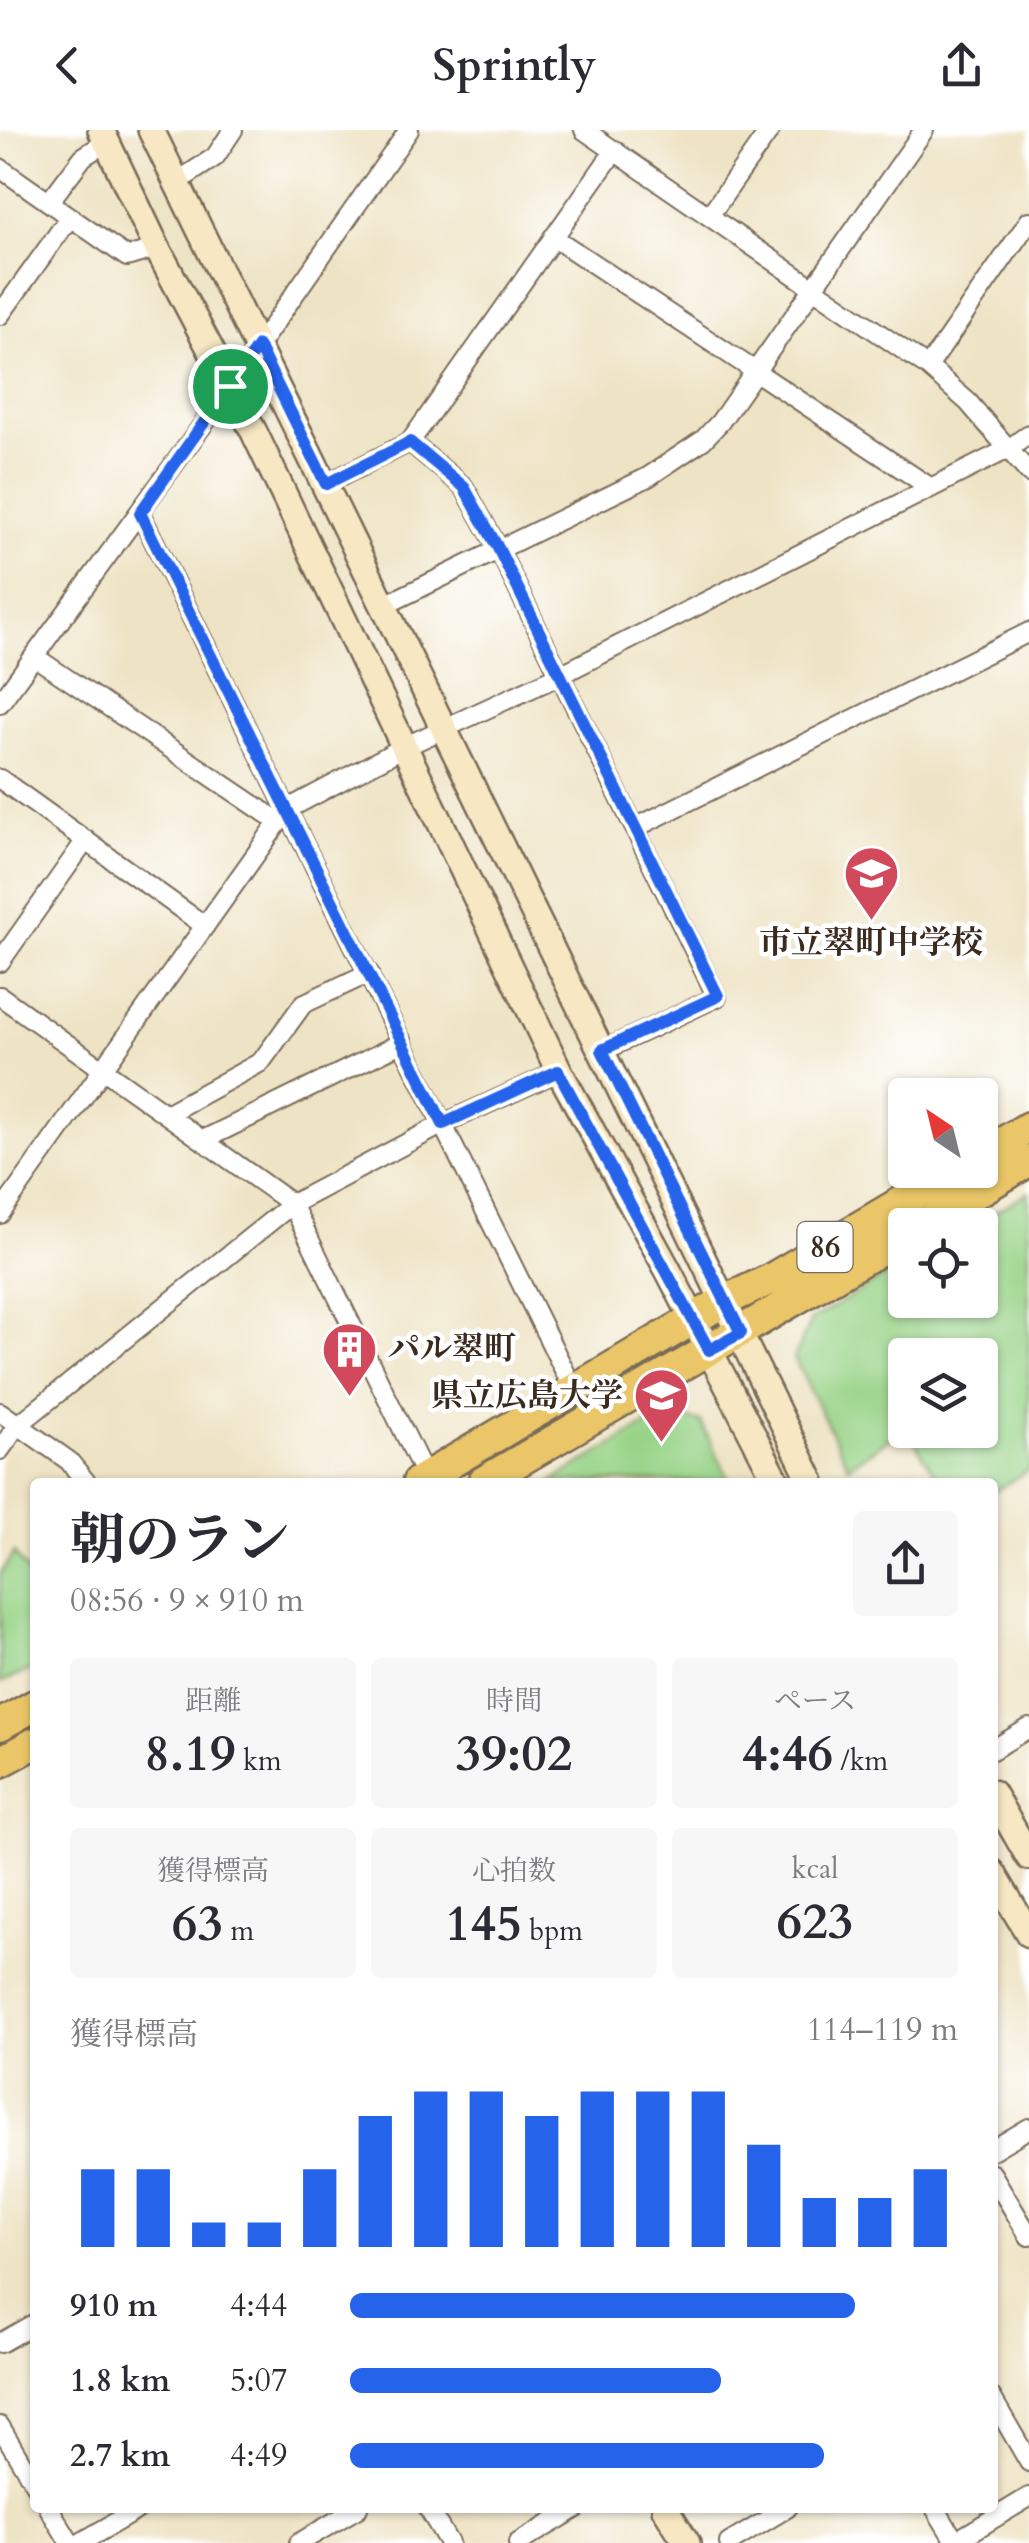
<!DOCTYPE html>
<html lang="ja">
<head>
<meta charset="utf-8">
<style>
	:root { --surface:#fff; --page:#f7f7f7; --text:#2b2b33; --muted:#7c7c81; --accent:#2563eb }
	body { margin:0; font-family:Cardo,"Noto Serif JP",serif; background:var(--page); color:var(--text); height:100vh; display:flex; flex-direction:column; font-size:38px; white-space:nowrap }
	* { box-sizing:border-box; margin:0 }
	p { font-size:32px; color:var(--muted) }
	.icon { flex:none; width:55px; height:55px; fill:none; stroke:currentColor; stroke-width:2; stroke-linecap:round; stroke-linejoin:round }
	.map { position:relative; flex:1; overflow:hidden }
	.sheet { position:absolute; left:30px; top:1348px; width:968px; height:1035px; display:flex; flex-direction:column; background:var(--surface); border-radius:10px; box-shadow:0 2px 8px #0004 }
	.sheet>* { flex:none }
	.needle { width:65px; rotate:325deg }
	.controls { position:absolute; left:888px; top:948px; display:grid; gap:20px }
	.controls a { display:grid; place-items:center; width:110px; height:110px; border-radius:10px; background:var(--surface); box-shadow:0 2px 8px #0004; font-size:50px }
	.pin { position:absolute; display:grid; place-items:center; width:85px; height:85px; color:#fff; margin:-42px; border:5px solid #fff; border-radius:50%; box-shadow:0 2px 10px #0007 }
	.round { display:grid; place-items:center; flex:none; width:105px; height:105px; border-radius:10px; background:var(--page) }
	.overview { display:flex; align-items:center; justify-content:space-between; height:170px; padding:0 40px }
	h1 { font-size:55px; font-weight:700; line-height:75px }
	.metrics { display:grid; grid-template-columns:repeat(3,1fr); gap:15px; height:170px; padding:10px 40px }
	.metrics div { display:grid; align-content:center; border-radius:10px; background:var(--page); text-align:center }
	.metrics b { font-size:50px; font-weight:700 }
	.metrics small { font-size:28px; font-weight:400 }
	.metrics p { font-size:28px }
	.chart { height:280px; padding:20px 40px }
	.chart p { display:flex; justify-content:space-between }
	.chart svg { width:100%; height:180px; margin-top:10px; stroke:var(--accent); stroke-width:6 }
	ul { padding:0 40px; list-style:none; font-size:32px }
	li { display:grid; grid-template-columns:160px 120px 1fr; align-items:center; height:75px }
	li i { height:25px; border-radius:12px; background:var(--accent) }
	header { display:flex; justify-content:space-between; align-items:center; height:130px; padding:0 40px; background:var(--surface); font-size:45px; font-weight:700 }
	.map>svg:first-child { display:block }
	.green { fill:#98d387; stroke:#6a7e52; stroke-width:2.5 }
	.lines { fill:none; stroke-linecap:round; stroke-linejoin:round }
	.street-casing { stroke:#7a6b58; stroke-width:22 }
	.secondary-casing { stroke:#7a6b58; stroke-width:30 }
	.primary-casing { stroke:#7a6b58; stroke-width:35 }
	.street { stroke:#fff; stroke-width:18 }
	.secondary { stroke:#f7e8c3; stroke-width:25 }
	.primary { stroke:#eac669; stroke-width:30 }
	.route-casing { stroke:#fff; stroke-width:20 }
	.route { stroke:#2563eb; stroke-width:12 }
	.labels { text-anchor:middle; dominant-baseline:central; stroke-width:9; stroke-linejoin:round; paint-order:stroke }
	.shield { fill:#fff; stroke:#766a62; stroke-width:2.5 }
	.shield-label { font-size:30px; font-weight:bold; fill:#3b2a1e }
	.poi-label { font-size:32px; font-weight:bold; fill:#3b2a1e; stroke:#fff }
</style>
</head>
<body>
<header><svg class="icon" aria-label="back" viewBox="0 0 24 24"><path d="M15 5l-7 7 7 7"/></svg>Sprintly<svg class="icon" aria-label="share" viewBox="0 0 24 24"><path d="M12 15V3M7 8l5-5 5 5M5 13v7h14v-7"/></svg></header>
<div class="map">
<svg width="1029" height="2413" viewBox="0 0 1029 2413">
	<rect width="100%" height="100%" fill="#fff"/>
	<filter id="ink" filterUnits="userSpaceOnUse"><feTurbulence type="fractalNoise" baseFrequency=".01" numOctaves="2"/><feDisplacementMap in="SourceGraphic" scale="20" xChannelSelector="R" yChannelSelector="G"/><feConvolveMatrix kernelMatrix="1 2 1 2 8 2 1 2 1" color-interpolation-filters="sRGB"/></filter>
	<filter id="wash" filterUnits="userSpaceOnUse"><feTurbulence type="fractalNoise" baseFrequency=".0048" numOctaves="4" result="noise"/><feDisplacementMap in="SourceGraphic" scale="40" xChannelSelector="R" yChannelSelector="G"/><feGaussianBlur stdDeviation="2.25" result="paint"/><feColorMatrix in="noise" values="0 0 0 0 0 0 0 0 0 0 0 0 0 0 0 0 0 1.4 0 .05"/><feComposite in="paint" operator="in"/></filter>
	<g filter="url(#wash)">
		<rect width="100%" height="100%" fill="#eee3c4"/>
		<!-- green -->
		<path class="green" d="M1029 1062V1340L993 1362 992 1352H940L907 1300H980V1225H905V1298L848 1336 794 1228 811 1190 905 1134V1170H980V1095H972Z
			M666 1283 701 1292 730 1352H551Z
			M14 1423 35 1452V1538L0 1553V1444Z"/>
	</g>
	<g filter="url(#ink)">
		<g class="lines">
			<defs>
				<path id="street" d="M584 0 928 237 968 272 1029 343
					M0 38 127 127 157 118
					M177 52 215 27 233 0
					M49 72 83 27 106 12
					M709 86 770 0
					M553 107 931 358
					M0 185 70 87
					M928 237 1029 91
					M410 312 464 357 498 418 717 867 602 921
					M326 354 410 312 615 20
					M140 383 574 1260
					M385 475 648 347 703 310 720 292 924 0
					M35 527 279 692
					M0 573 213 281 409 0
					M0 649 205 796
					M635 698 1029 502
					M0 832 86 710
					M0 866 292 1074 426 1347
					M166 984 261 932 303 874 369 843
					M203 1010 403 912
					M0 1084 288 679 404 617 560 545 1010 318 1029 304
					M0 1282 69 1331 86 1352
					M0 1320 18 1295 292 1074 443 994 559 941
					M992 1620 1029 1598
					M992 2020 1029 1998
					M992 2044 1029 2106
					M0 2213 35 2193
					M992 2268 1029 2332
					M0 2296 35 2355
					M49 2378 70 2413
					M428 2378 449 2413
					M935 2378 955 2411
					M80 2413 140 2378
					M299 2413 358 2378
					M518 2413 577 2378
					M729 2413 787 2378
					M953 2413 1029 2367"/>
				<path id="secondary" d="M101 0 157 118 254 302 559 941 669 1142 777 1352
					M151 0 812 1352
					M992 1663 1029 1727
					M992 1742 1029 1804
					M665 2378 687 2413"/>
				<path id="primary" d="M980 1026 1029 997
					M922 1095 1029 1031
					M418 1352 724 1171 771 1149 956 1040
					M483 1352 905 1105
					M0 1595 35 1575
					M0 1632 35 1613"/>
			</defs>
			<!-- street casing -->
			<use href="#street" class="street-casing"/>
			<!-- secondary casing -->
			<use href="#secondary" class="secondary-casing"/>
			<!-- primary casing -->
			<use href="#primary" class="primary-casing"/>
			<!-- street -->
			<use href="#street" class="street"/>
			<!-- secondary -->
			<use href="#secondary" class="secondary"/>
			<!-- primary -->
			<use href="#primary" class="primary"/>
		</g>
	</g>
	<g class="lines" filter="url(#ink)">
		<defs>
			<path id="route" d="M258 216 326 354 410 312 464 357 498 418 718 866 602 920 741 1203 709 1220 558 941 443 994 140 383Z"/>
		</defs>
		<!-- route casing -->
		<use href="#route" class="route-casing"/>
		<!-- route -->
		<use href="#route" class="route"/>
	</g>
	<!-- icons -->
	<defs>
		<symbol id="school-pin" viewBox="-11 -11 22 30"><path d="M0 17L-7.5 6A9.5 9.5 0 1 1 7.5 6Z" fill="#d1495b" stroke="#fff"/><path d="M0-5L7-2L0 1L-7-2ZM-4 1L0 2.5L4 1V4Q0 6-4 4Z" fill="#fff"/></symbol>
		<symbol id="building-pin" viewBox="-11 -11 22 30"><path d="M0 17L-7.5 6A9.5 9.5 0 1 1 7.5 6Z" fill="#d1495b" stroke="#fff"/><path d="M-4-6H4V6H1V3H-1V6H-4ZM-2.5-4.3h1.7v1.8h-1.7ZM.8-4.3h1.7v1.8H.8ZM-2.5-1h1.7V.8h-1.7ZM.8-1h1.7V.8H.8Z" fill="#fff"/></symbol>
		<symbol id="university-pin" viewBox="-11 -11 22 30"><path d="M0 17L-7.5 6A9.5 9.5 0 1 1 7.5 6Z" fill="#d1495b" stroke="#fff"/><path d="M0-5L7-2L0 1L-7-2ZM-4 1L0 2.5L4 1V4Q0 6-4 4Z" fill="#fff"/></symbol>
	</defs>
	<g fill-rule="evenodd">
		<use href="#school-pin" x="840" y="712" width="63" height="86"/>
		<use href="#building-pin" x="318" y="1188" width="63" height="86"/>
		<use href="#university-pin" x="630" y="1234" width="63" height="86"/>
	</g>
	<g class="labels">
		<!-- shield labels -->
		<rect class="shield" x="797.5" y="1092" width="55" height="50" rx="8"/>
		<g class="shield-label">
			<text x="825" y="1117">86</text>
		</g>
		<!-- poi labels -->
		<g class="poi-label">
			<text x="871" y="813">市立翠町中学校</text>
			<text x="388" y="1219" text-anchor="start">パル翠町</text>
			<text x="623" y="1266" text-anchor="end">県立広島大学</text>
		</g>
	</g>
</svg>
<div class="controls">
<a><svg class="needle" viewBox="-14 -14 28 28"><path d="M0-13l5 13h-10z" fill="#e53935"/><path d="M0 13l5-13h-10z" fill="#7c7c81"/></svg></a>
<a><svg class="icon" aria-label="locate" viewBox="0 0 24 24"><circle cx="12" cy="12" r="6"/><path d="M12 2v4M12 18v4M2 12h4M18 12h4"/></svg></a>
<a><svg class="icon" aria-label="layers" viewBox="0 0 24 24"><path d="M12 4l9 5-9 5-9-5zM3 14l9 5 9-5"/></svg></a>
</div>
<div class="pin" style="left:230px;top:256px;background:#1e9e55"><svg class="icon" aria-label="arrive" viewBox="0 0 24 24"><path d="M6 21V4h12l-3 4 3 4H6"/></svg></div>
<section class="sheet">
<div class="overview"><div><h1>朝のラン</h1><p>08:56 · 9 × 910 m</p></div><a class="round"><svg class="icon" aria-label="share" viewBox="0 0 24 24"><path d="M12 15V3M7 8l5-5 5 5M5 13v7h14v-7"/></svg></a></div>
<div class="metrics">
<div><p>距離</p><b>8.19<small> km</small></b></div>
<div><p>時間</p><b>39:02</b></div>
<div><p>ペース</p><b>4:46<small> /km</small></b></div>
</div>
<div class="metrics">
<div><p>獲得標高</p><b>63<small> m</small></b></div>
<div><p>心拍数</p><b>145<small> bpm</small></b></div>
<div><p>kcal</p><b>623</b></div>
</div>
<div class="chart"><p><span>獲得標高</span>114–119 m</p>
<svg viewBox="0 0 160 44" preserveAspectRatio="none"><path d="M5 44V25M15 44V25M25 44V38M35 44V38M45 44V25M55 44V12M65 44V6M75 44V6M85 44V12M95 44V6M105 44V6M115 44V6M125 44V19M135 44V32M145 44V32M155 44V25"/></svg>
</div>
<ul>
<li><b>910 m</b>4:44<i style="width:83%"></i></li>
<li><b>1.8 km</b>5:07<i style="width:61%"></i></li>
<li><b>2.7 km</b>4:49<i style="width:78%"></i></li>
</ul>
</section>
</div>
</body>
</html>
